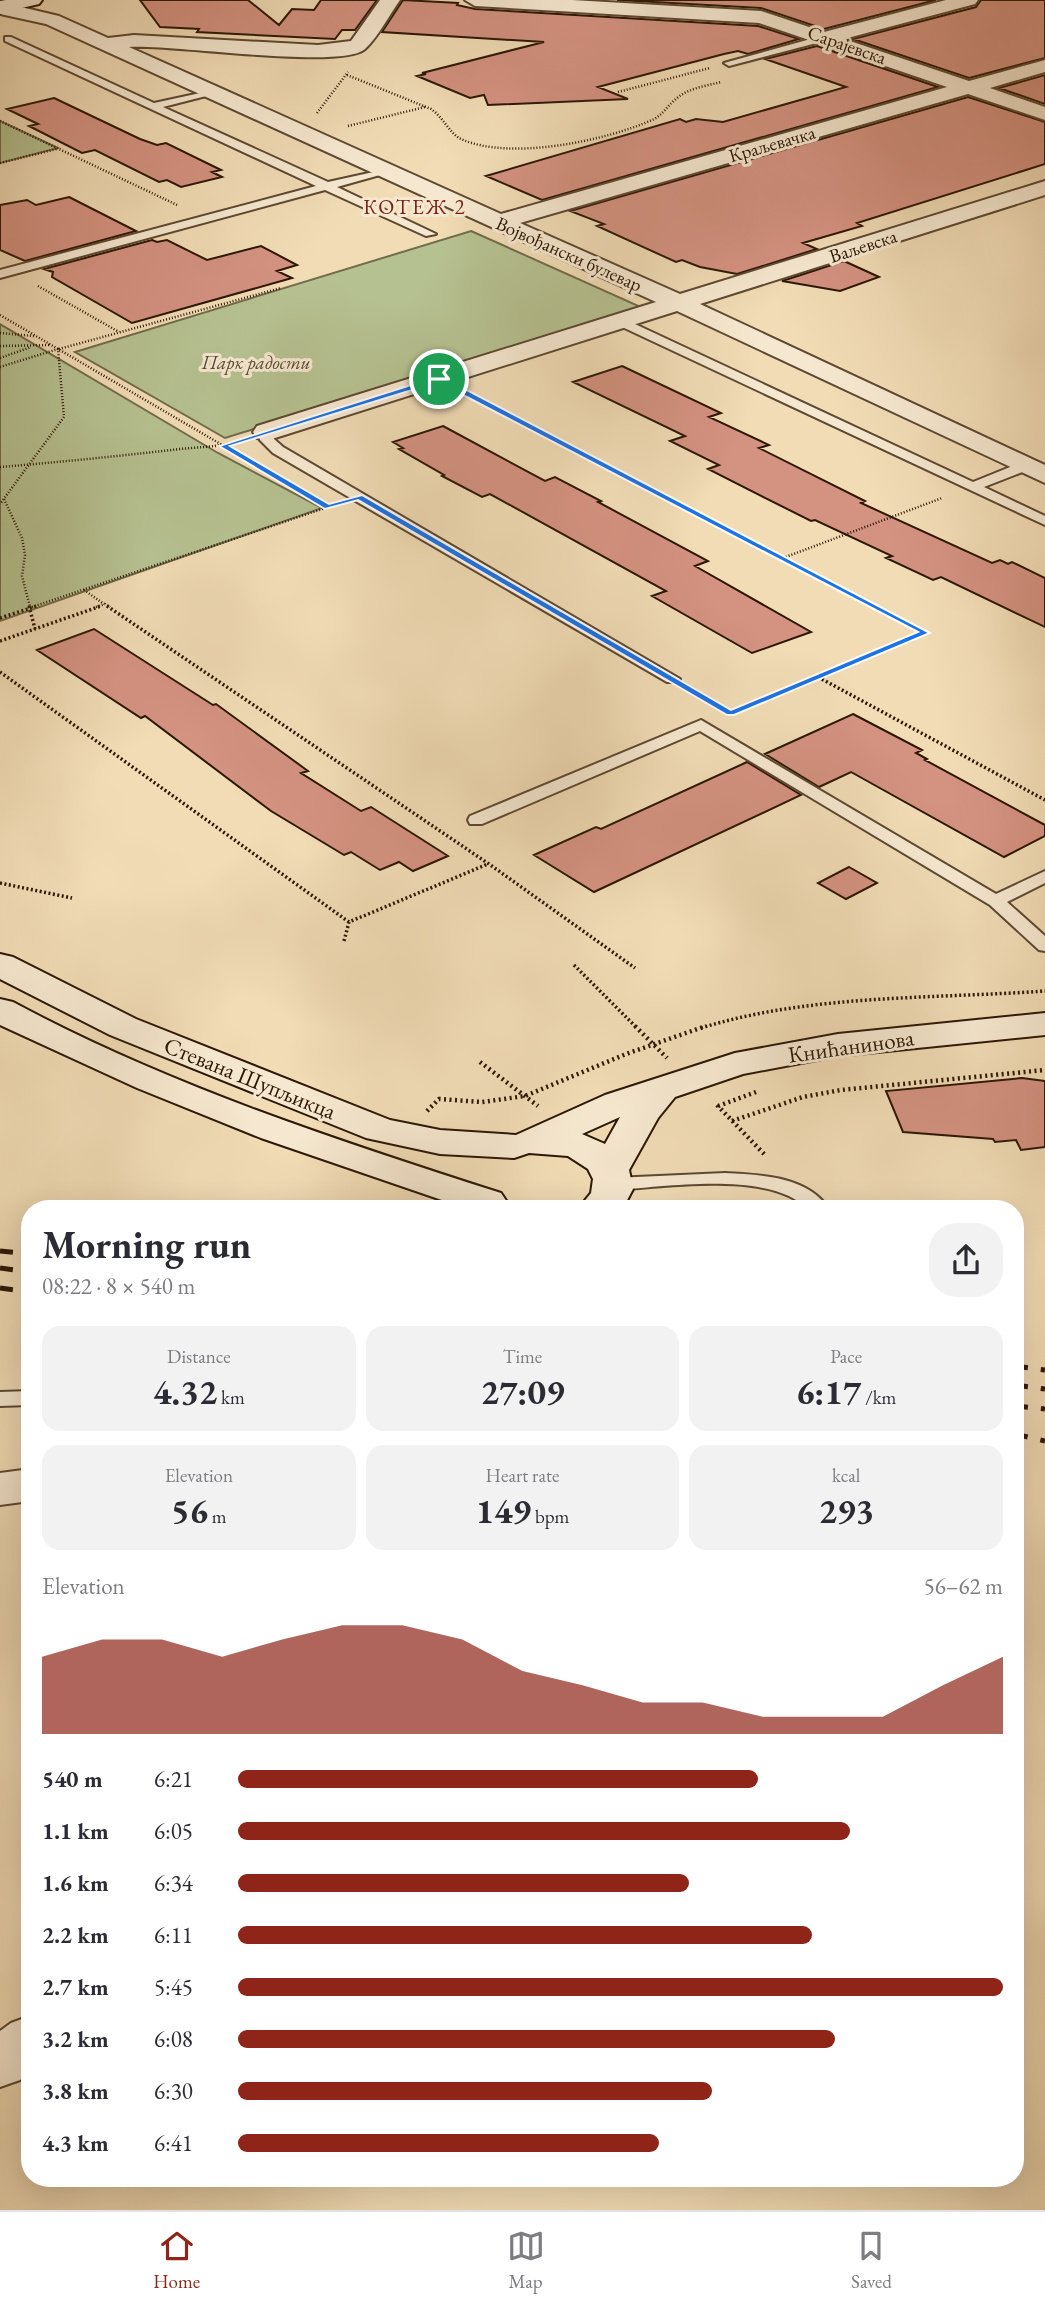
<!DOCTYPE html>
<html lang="en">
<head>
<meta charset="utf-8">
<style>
	:root { --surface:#fff; --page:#f2f2f3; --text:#2b2b33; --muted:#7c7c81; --line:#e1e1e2; --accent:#8f2418 }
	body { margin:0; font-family:"EB Garamond",serif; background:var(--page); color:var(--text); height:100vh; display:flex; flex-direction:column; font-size:26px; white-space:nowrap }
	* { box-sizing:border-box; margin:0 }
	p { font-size:23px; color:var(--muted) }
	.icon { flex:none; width:38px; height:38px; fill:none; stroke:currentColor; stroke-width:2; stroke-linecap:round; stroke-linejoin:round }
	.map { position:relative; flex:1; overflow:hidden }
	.sheet { position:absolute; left:21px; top:1200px; width:1003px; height:987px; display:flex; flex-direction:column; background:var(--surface); border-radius:28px; box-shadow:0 7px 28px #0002 }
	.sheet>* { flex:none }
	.pin { position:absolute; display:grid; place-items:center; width:60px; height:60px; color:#fff; margin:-30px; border:4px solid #fff; border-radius:50%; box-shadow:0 2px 7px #0007 }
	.round { display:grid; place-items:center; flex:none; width:74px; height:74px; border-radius:28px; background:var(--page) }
	.head { display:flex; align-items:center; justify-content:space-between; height:119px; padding:0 21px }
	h1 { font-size:38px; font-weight:700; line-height:52px }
	.figures { display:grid; grid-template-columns:repeat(3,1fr); gap:10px; height:119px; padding:7px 21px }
	.figures div { display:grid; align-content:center; border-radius:18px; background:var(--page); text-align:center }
	.figures b { font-size:35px; font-weight:700 }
	.figures small { font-size:19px; font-weight:400 }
	.figures p { font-size:19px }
	.chart { height:196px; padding:14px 21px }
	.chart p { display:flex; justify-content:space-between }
	.chart svg { width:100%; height:126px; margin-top:7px; fill:var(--accent); opacity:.7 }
	ul { padding:0 21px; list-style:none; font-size:23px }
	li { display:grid; grid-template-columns:112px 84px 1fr; align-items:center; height:52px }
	li i { height:18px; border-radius:9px; background:var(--accent) }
	.dock { display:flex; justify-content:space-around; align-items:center; height:98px; border-top:2px solid var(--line); background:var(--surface); font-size:19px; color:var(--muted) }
	.dock a { display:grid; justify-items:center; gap:4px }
	.dock .on { color:var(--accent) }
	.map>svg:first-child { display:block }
	.green { fill:#b6c191; stroke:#716c4b; stroke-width:2 }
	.building { fill:#d49281; stroke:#2c1705; stroke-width:2 }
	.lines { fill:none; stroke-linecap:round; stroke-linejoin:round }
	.service-casing { stroke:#5d4831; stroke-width:4 }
	.minor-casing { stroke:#5d4831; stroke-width:4 }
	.secondary-casing { stroke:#2c1705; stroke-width:4 }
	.path-far2 { stroke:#2c1705; stroke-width:2.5; stroke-dasharray:1 2; stroke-linecap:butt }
	.path-far1 { stroke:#2c1705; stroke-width:3.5; stroke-dasharray:2 2.5; stroke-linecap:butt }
	.path { stroke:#2c1705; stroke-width:4.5; stroke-dasharray:2 3.5; stroke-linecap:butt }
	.service { fill:#f6e8d0; fill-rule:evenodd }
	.minor { fill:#f6e8d0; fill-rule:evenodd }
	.secondary { fill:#f6e8d0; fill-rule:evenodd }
	.rail { stroke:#2c1705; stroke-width:5; stroke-dasharray:13 13; stroke-linecap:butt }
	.route { fill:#1a73e8; stroke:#fff; stroke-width:2; fill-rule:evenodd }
	.labels { text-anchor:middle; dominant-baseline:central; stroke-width:6; stroke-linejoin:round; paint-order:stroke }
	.far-street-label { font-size:19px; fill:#2c1705; stroke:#f6e8d0 }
	.far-park-label { font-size:19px; font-style:italic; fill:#554a2f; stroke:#f6e8d0 }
	.far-quarter-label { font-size:21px; letter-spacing:2px; fill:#7a1f14; stroke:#f6e8d0 }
	.street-label { font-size:23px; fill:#2c1705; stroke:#f6e8d0 }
</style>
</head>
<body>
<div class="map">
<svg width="1045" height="2210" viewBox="0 0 1045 2210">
	<rect width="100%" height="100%" fill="#f1dcb6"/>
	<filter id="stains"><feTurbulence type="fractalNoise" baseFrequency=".00286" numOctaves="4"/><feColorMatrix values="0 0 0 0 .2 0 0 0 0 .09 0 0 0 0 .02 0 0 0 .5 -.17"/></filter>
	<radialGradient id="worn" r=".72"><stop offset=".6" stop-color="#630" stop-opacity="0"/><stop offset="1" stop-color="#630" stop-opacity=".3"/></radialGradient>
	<!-- green -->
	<path class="green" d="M0 121 58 148 0 163Z
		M471 231 643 308 225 438 75 352Z
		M0 324 218 453 322 508 0 621Z"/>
	<!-- building -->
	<path class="building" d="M140 0H248L279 25 292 9 314 10 321 0H377L355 30H342L335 39 197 32 199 29 160 27Z
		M403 0 458 3 457 5 475 9 758 26 799 39 748 54 738 51 724 54 598 87 628 99 488 105 484 95 470 98 417 76 426 74 422 73 544 42 382 32Z
		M617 0H936L824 29 761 8Z
		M981 0H1045V58L969 78 853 39 976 7Z
		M817 46 938 87 542 200 486 176 680 119 686 122 696 119 723 122 846 87 765 59Z
		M1045 75V104L999 88Z
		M968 97 1045 122V164L857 223 862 226 803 243 817 249 737 274 700 267 682 260 676 262 597 226 604 224 570 211Z
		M54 98 140 139 157 145 166 143 221 170 212 172 222 177 181 187 167 180 159 182 95 150 82 153 29 126 38 124 7 109Z
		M69 197 136 231 25 261 0 250V205L27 200 36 205Z
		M152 240 157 242 167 240 207 260 261 246 297 265 277 271 292 278 132 323 52 277 53 272 44 269Z
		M844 261 879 277 840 291 782 281Z
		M622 366 721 413 709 417 769 445 759 448 865 501 861 503 992 563 1000 560 1008 564 1012 562 1045 578V627L941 577 933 580 886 558 892 556 815 520 811 521 708 469 719 465 670 441 685 436 573 382Z
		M443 426 545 481 555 477 601 501 598 502 708 561 695 566 811 632 752 653 652 596 666 591 490 494 482 497 442 476 444 475 399 449 403 448 393 442Z
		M94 629 213 705 216 704 308 771 301 773 361 811 371 807 448 856 413 871 399 862 380 870 351 852 344 855 271 811 145 716 141 718 37 650Z
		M853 714 922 750 916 753 927 759 925 760 1045 825V836L1004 857 851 772 819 787 765 754Z
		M747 762 801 795 594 892 534 855 596 827 601 829Z
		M849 867 877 883 846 899 818 883Z
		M1022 1078 1045 1081V1147L1021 1150 1016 1140 995 1142 993 1139 903 1132 886 1091Z"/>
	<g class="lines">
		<defs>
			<path id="service" d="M825 35 828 36V40L729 66 724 63Z
				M5 37H11L154 103 214 90V94L163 107 328 182 387 169V173L337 187 436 234 426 236 325 190 0 278V270L316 186 5 41Z
				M622 318 973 482 1020 463H1030V469L984 487 1045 516V525L618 325 616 322Z
				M266 428 271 429 274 439 283 447 680 679 677 682H667L273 453 260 440 259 432Z
				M701 720 996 894 1045 871V883L1007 902 1045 936V951L1039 950 990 905 700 731 482 824H470L468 820 470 816Z
				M725 1173C762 1175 807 1176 829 1209H808C769 1170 666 1187 614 1190L607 1188 604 1184 607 1180 614 1178Z
				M30 1391V1405L0 1406V1392Z"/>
			<path id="minor" d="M380 0H400C389 15 379 36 365 49 342 70 171 44 129 47L501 214 947 87 759 23 475 6 465 0H572L761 11 824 32 946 0H978L975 4 844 39 969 81 1045 60V72L990 88 1045 107V120L968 94 520 223 680 294 1045 181V195L700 304 1045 465V483L677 311 275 438 266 440 257 438 253 432 257 426 656 302 46 24 0 14V2L59 16 108 38 134 35 318 45 351 41Z
				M30 1469V1501L0 1505V1473Z
				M30 2016V2072L20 2080 0 2087V2031L11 2023Z"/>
			<path id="secondary" d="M6 0H42L39 4 0 13V1Z
				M0 954 13 957 136 1019 390 1120 440 1130 516 1135 605 1095 735 1053 838 1034 1045 1013V1035L838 1056 743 1074 675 1097 658 1118 629 1170 633 1189 623 1208 578 1209 591 1193 593 1179 588 1169 568 1156 529 1153 514 1158 440 1154 366 1138 110 1035 0 979ZM620 1117 605 1144 582 1134Z
				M0 999 13 1002C167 1085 336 1140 501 1193L507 1202 502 1209H468L261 1138 137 1088 0 1025Z"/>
		</defs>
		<!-- service casing -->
		<use href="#service" class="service-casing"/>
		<!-- minor casing -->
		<use href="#minor" class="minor-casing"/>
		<!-- secondary casing -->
		<use href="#secondary" class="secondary-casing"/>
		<!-- path-far2 -->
		<path class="path-far2" d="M347 75 431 109C443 117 450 134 461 139 509 161 605 141 652 120 662 116 667 106 676 99 688 88 706 86 721 82
			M618 92 710 68
			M317 113 348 72
			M0 121 177 205
			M348 126 425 107
			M0 163 57 149
			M38 286 119 332
			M0 315 258 466
			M0 333 34 336
			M0 346 50 345
			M59 349 281 288
			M0 358 31 347
			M0 367 58 349 64 417 0 504
			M470 395 876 607
			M0 467C60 462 120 456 180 449 200 447 219 447 239 441
			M4 499 22 538 25 555 22 576 30 607
			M783 558 942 498
			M84 590 104 604
			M32 607 331 506
			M96 607 105 604 110 607"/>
		<!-- path-far1 -->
		<path class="path-far1" d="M29 606 35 629
			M107 606 489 864 635 968
			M0 618 37 606
			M0 641 101 606
			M0 672 349 922 488 864
			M818 677 1045 800
			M692 691 715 704
			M728 714 925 633 872 606
			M0 883 72 898
			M344 941 349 922
			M574 965 637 1028
			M701 1028C811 994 931 999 1045 991"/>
		<!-- path -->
		<path class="path" d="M635 1026 667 1058
			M480 1062 538 1106
			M717 1105 765 1155
			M718 1106 756 1092
			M427 1111 439 1099 482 1102 525 1096 626 1054 706 1026
			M732 1121 803 1097 841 1090 1045 1070"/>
		<!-- service -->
		<use href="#service" class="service"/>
		<!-- minor -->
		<use href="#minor" class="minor"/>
		<!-- secondary -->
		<use href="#secondary" class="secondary"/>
		<!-- rail -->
		<path class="rail" d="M0 1251 30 1254
			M0 1268 30 1272
			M0 1288 30 1292
			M1015 1366 1045 1370
			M1015 1385 1045 1389
			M1015 1406 1045 1409
			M1015 1434 1045 1441"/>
	</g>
	<!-- route -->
	<path class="route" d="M436 377H442L930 633 734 715H727L358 500 325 509 219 446ZM438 382 918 632 731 710 362 495 329 504 230 446Z"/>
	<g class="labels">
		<!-- far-street labels -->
		<g class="far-street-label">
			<text transform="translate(847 45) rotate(19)">Сарајевска</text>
			<text transform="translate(772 144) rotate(-16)">Краљевачка</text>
			<text transform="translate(863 246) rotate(-18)">Ваљевска</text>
			<text transform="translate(569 254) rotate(24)">Војвођански булевар</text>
		</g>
		<!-- far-park labels -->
		<g class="far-park-label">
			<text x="256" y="362">Парк радости</text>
		</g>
		<!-- far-quarter labels -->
		<g class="far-quarter-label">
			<text x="415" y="206">КОТЕЖ 2</text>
		</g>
		<!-- street labels -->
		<g class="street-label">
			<text transform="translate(851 1046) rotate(-8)">Книћанинова</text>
			<text transform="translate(250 1078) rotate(22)">Стевана Шупљикца</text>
		</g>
	</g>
	<rect width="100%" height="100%" filter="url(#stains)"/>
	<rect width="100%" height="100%" fill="url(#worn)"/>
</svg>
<div class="pin" style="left:439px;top:379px;background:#1e9e55"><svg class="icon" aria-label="arrive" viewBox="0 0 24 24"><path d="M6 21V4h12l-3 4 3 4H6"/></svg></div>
<section class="sheet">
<div class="head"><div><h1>Morning run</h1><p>08:22 · 8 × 540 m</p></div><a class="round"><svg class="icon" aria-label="share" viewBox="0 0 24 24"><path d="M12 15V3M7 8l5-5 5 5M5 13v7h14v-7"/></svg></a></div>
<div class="figures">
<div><p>Distance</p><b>4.32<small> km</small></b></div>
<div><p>Time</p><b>27:09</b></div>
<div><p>Pace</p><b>6:17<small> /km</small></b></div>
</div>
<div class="figures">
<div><p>Elevation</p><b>56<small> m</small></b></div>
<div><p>Heart rate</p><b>149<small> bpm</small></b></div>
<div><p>kcal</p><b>293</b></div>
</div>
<div class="chart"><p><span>Elevation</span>56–62 m</p>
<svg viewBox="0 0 160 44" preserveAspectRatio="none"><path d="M0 44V17L10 11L20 11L30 17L40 11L50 6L60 6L70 11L80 22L90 27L100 33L110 33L120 38L130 38L140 38L150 27L160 17V44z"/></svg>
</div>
<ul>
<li><b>540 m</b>6:21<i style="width:68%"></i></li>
<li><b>1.1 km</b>6:05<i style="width:80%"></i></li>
<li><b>1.6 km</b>6:34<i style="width:59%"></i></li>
<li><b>2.2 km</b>6:11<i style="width:75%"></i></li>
<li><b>2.7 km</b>5:45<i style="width:100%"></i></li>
<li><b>3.2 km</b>6:08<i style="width:78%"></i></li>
<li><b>3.8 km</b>6:30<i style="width:62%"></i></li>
<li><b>4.3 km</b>6:41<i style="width:55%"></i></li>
</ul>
</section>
</div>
<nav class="dock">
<a class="on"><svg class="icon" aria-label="home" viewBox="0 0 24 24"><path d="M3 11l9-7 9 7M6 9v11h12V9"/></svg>Home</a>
<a><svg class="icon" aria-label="map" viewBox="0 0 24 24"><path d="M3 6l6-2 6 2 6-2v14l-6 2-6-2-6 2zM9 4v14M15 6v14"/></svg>Map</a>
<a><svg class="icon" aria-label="saved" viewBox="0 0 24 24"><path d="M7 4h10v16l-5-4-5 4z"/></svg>Saved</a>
</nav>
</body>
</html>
